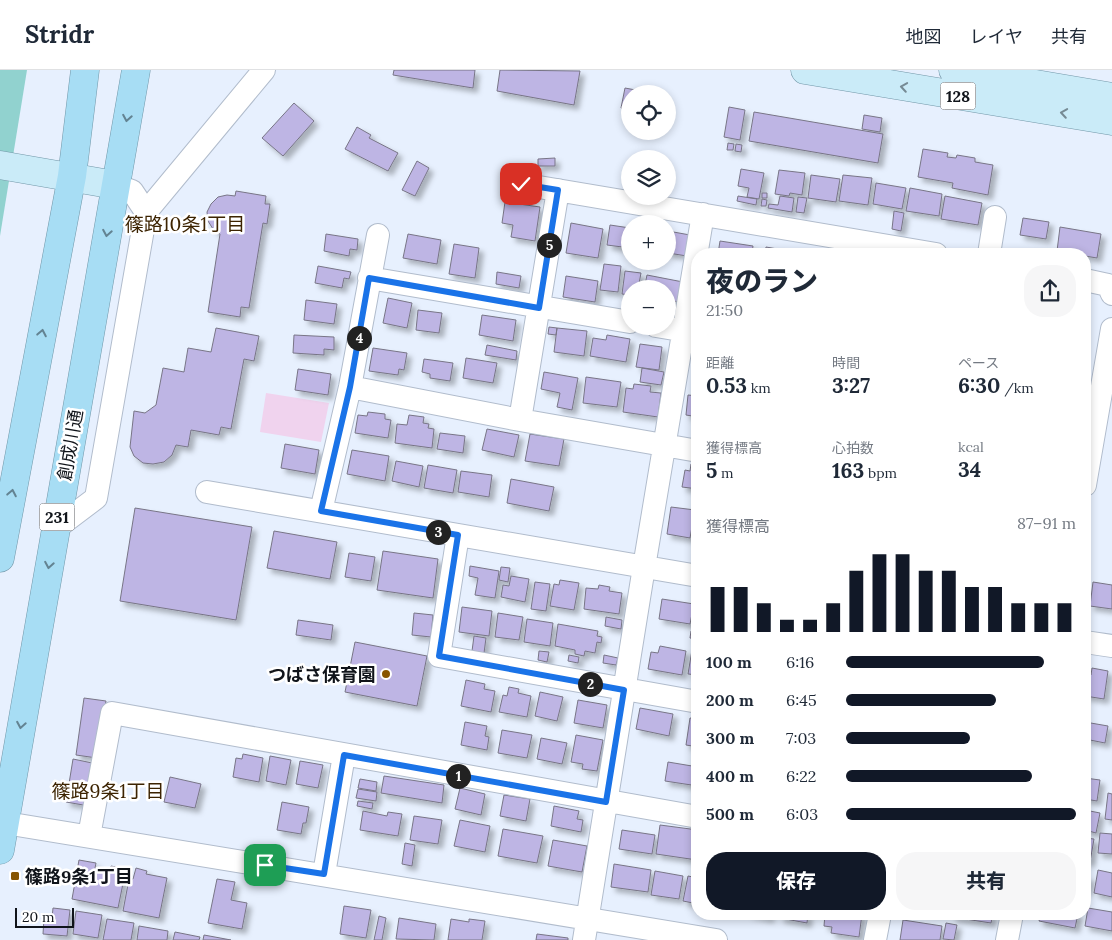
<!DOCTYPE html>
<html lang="ja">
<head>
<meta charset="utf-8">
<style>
	:root { --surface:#fff; --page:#f6f6f7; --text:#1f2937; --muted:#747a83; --line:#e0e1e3; --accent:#111827 }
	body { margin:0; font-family:Lora,"Noto Sans JP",serif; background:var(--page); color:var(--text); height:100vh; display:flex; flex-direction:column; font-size:19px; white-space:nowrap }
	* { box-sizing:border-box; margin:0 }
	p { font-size:16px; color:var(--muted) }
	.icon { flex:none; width:28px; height:28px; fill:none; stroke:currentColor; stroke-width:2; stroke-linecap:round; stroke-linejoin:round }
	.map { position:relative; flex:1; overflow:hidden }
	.side { position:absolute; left:691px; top:178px; width:400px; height:672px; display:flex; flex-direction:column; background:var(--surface); border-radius:20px; box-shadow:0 2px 8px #0003 }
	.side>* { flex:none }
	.fabs { position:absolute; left:621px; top:15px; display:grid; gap:10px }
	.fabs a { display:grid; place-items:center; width:55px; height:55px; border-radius:50%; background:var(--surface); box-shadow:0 2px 8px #0003; font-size:25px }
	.scale { position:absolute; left:15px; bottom:12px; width:59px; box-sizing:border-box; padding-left:5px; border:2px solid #10141a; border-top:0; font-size:14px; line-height:18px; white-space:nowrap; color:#10141a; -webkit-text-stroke:4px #fff; paint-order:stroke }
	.pin { position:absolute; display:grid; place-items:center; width:42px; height:42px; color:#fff; margin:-21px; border-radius:10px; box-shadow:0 2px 8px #0006 }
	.km { position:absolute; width:25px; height:25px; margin:-12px; border-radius:50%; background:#222; color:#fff; font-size:14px; line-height:25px; text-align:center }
	.round { display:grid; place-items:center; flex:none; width:52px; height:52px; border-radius:20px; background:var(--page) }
	.summary { display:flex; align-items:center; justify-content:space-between; height:85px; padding:0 15px }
	h1 { font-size:28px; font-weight:800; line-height:38px }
	.stats { display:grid; grid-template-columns:repeat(3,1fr); gap:8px; height:85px; padding:5px 15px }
	.stats div { display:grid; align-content:center }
	.stats b { font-size:21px; font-weight:800 }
	.stats small { font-size:14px; font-weight:400 }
	.stats p { font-size:14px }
	.chart { height:140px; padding:10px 15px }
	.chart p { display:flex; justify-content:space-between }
	.chart svg { width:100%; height:90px; margin-top:5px; stroke:var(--accent); stroke-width:6 }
	.button { display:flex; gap:10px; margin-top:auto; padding:10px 15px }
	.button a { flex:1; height:58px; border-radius:20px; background:var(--accent); color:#fff; font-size:20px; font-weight:800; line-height:58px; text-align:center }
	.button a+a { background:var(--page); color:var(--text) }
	ul { padding:0 15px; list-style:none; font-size:16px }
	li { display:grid; grid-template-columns:80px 60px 1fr; align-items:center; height:38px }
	li i { height:12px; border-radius:6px; background:var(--accent) }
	header { display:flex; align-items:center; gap:30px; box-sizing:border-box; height:70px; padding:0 25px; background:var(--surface); border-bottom:1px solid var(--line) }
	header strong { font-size:24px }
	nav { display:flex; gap:28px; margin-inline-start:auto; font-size:18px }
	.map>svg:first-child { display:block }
	.green { fill:#f0d3ee }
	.water { fill:#91d2cf }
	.building { fill:#beb5e4; stroke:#787586; filter:url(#shadow) }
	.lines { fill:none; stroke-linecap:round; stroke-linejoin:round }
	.street-casing { stroke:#b1bccc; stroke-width:24 }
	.primary-casing { stroke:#7297a8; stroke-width:29 }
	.highway-casing { stroke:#7297a8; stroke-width:29 }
	.street { stroke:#fff; stroke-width:22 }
	.primary { stroke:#caebf8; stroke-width:28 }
	.highway { stroke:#a7ddf4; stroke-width:28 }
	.oneway { stroke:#768a94 }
	.oneway2 { stroke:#638392 }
	.route-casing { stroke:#fff; stroke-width:10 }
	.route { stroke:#1a73e8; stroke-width:6 }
	.poi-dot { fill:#850; stroke:#fff; stroke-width:2 }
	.labels { text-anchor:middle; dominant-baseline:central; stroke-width:5; stroke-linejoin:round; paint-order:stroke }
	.shield { fill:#fff; stroke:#585a5f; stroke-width:1 }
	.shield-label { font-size:16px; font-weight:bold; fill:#10141a }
	.street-label { font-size:18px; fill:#10141a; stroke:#fff }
	.poi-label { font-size:18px; font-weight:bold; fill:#10141a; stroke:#fff; text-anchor:end }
	.neighbourhood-label { font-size:19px; fill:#3c2301; stroke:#fff }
</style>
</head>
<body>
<header>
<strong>Stridr</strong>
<nav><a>地図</a><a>レイヤ</a><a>共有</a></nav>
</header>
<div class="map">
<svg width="1112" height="870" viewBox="0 0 1112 870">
	<defs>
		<filter id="shadow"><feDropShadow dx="4.5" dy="4.5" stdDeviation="2.5" flood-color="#0004"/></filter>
	</defs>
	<rect width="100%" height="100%" fill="#e7f0fe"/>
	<!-- green -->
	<path class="green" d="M266 323 329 333 321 372 260 362Z"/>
	<!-- water -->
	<path class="water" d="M0 0H27L0 166Z"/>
	<!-- building -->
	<path class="building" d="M394 0H475L473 18 393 5Z
		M500 0 580 1 574 35 497 21Z
		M625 18 657 24H630V40L621 38Z
		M294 33 314 51 283 86 262 68Z
		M729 37 745 40 740 70 724 67Z
		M754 42 883 64 878 93 749 71Z
		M864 45 882 48 880 62 862 59Z
		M357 57 371 65 369 68 398 83 388 101 345 79Z
		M728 73 734 74 733 80H727Z
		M736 74 742 75 741 82 735 81Z
		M923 79 948 83 947 87 956 88 957 85 975 88V92L993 95 988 125 952 118 953 113 918 107Z
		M555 88V96H538V89Z
		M417 91 429 98 415 126 402 120Z
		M741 99 764 103 759 129 747 127 749 118 738 116Z
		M779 100 805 103 802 125 790 123 789 126 775 124Z
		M811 105 840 109 836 132 808 128Z
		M843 105 872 108 868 135 839 131Z
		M876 113 906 118 902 139 873 134Z
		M910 118 942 124 939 146 906 141Z
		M236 121 266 126 265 134H270L267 154 263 153 249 238 241 237 240 247 208 242 220 164 213 159 208 151 207 142 211 134 218 127 227 125 235 126Z
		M762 123H767V128H762Z
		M738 126 757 129 756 135 737 131Z
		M780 126 794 128 792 142 768 138 769 134 778 135Z
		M945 126 982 133 978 155 941 149Z
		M798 127 807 128 804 143 796 142Z
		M762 129 767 130 766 136H761Z
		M505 132 540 137 535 171 511 167 513 155 502 153Z
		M894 141 904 143 901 161 892 159Z
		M1023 148 1049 152 1046 169 1020 165Z
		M571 153 603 159 598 188 566 183Z
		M610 155 630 158V178L607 175Z
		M1060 157 1101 164 1097 188 1085 186V184L1057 181Z
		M668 161 690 165 687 186 668 183Z
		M326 164 358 169 357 180 350 179 349 186 324 181Z
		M408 164 441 170 437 194 403 188Z
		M720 171 753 176 752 184H718Z
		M454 174 479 178 475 208 449 204Z
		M766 177 801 183V184H765Z
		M604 194 621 196 618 222 600 220Z
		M318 196 351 202 349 209 344 208 342 218 315 213Z
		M625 201 641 203 638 219H630V225L622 224Z
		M497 202 521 206 519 218 496 214Z
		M647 205 683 212 679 232 668 230V219H644Z
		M566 206 598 211 595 232 563 227Z
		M388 228 412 233 407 258 383 253Z
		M306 230 337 234 334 254 304 250Z
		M418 240 442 243 439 263 416 260Z
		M482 245 516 250 513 271 479 265Z
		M549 257 557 258 556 265 548 264Z
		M216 258 259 266 254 291 244 289 231 359 221 357 219 365 191 360 188 377 176 375 172 385 164 392 153 394 143 393 134 386 130 377 134 341 145 343 156 335 163 298 184 302 188 278 211 282Z
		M557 258 587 261 584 286 554 282Z
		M294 265 334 267V280L324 279V285L293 283Z
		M607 265 630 269 626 292 590 286 593 268 606 270Z
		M640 274 662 277 659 300 636 297Z
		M487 275 517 281 516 290 485 285Z
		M373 278 407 283 404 300 399 299 398 305 369 301Z
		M466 288 497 293 493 313 463 308Z
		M424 289 453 293 450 311 430 308V304L422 302Z
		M642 298 664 302 661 315 640 312Z
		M298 299 331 304 328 325 295 320Z
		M544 302 578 308 572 340 557 337 560 323 541 319Z
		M586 307 621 312 617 337 583 333Z
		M634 314 651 316 650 322 661 323 658 347 623 342 626 318 633 319Z
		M688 325 698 326V347L686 345Z
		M368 342 385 344V349L391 350 388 368 355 363 358 345 367 346Z
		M409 345 424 347 423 353 429 354 428 358 434 359 432 378 395 373 397 354 407 355Z
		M487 359 519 365 514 387 482 380Z
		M440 363 465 366 463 383 437 379Z
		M530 364 564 369 559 396 525 391Z
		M285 374 319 380 315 404 281 398Z
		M352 380 389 386 385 411 347 404Z
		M396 391 423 396 419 417 392 411Z
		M691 394 698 395V419L682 417 685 400 690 401Z
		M428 395 457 400 453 423 424 418Z
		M461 401 492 405 489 427 458 422Z
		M511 409 554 417 549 441 507 433Z
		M671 437 695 440 690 468 667 464Z
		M135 438 252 457 236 550 120 531Z
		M274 461 337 472 330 509 267 498Z
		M383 481 438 489 433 528 377 520Z
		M349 483 375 487 371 511 345 507Z
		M470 496 499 501 495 528 475 525 478 508 469 506Z
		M501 497 510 498 508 512 499 510Z
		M511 506 529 509 525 532 501 527 503 515 509 516Z
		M560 510 579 513 574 540 550 536 554 514 559 515Z
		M535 512 550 514 546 541 531 539Z
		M1093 512 1112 515V539L1090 536Z
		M599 515 610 517 609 521 622 523 619 544 584 539 586 518 598 519Z
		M662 529 694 534 690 554 659 549Z
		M462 537 492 541 489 566 459 562Z
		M414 543 433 545 431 567 412 565Z
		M498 543 523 547 519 570 495 567Z
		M606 547 622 550 621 559 605 556Z
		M527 549 553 553 550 576 524 572Z
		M298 550 333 555 331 570 296 565Z
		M558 554 598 561 597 566 602 567 601 573 597 572 595 583 585 581 584 586 575 584V580L555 576Z
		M691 561 696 562 695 569 690 568Z
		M474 566 486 568 484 583 472 581Z
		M355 572 427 586 417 636 345 622Z
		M660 576 686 581 682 605 648 599 651 582 658 583Z
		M692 580 698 581V605L688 604Z
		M539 581 549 582 547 592 538 590Z
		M569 585 579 587 578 593 568 591Z
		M604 585 618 588 616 595 603 593Z
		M1092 598 1108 601 1104 629 1085 626V604L1091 605Z
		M466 610 485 614 484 619 495 621 491 642 461 636Z
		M509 617 519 619 518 623 531 626 527 647 499 642 503 625 507 626Z
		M540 622 563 627 557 651 535 646Z
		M84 628 106 631 97 688 76 685Z
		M578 630 607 635 603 658 574 653Z
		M640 638 673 644 669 666 636 659Z
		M690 648 698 649V677L686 675Z
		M465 652 487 656 485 666 489 667 487 680 461 675Z
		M1085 652 1108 656 1105 673 1085 669Z
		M502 660 532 665 527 688 498 683Z
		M576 665 603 670 597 701 582 699 583 694 571 692Z
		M541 668 567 673 562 694 537 689Z
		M243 684 263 688 259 712 233 707 236 688 242 689Z
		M270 686 291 690 286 715 266 711Z
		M73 689 97 694 89 736 66 732Z
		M300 691 323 695 318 718 296 714Z
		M668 692 698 697V716L665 711Z
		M384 706 444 715 442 733 381 723Z
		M170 707 201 714 195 738 164 732Z
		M1085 708 1100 710 1097 731 1085 729Z
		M360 709 377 712 376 721 358 718Z
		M460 718 485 724 481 745 455 739Z
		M358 719 377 722 376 731 356 728Z
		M1108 723 1112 724V750L1105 749Z
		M504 725 530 729 526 751 500 746Z
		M358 731 373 733 372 739 357 736Z
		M282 732 309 737 306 753H303L301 764 277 760Z
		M554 736 579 741 577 749 583 750 581 762 551 756Z
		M1085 740 1100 743 1096 763 1085 760Z
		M363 741 387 746 388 742 402 744 398 766 360 760Z
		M414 746 442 750 438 774 410 770Z
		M460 750 490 756 485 782 454 776Z
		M660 755 698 760 697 790 656 784Z
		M503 759 543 766 537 793 498 786Z
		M622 760 655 765 652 784 619 779Z
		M1100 763 1112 764V784L1098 783Z
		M1085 768 1094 769 1090 792 1085 791Z
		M553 770 587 776 582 802 548 796Z
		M405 773 415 775 412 796 402 794Z
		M79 790 96 793 95 798 110 800 111 796 126 799 118 838 72 829Z
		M614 794 651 800 648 822 611 817Z
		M136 798 147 801 146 804 167 808 159 848 123 841 129 809H133Z
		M1098 800 1112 803V827L1094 823Z
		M655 801 683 806 679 829 651 825Z
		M688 806 698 808V834L683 831Z
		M1085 807H1090L1088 821 1085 820Z
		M217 809 235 812 231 830 247 833 242 859 208 853Z
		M344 836 371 840 366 868 340 864Z
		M53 838 70 840 67 866 43 864 44 848H52Z
		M1088 838 1112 842V861L1085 856Z
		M76 841 102 845 98 868 73 864Z
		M748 844H770L769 848Z
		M780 844H808L807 853 780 848Z
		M825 844H862L859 867 831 863 832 857 824 856Z
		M952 844H993L991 853 952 847Z
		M1041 844H1078L1075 858 1039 851Z
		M379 846 386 848 382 870H374Z
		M399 848 436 854 434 870 396 869Z
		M107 849 134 853 131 870H103Z
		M451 849 469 852V849L485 851 482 870H448Z
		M903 850 942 856 940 870H900Z
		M946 853 957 855 954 870 943 869Z
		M139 856 168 861 167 870H137Z
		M175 862 200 867 199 870H173Z
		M537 864 568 868V870H536Z
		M204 865 231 870H203Z"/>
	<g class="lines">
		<defs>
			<path id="street" d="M521 114 936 184
				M146 142 264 0
				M989 184 995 147
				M369 208 630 252
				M1085 210 1108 215 1112 224
				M656 256 698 263
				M350 317 520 350 698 381
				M520 350 558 120
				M1085 415 1112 259
				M207 422 698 506
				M321 441 350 317 378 165
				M55 459 96 428 146 142 132 121 115 115
				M458 465 439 586 698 632
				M1085 572 1112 576
				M0 752 716 870
				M89 766 112 643 698 747
				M324 804 344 685
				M584 870 644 497 703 144
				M875 870 880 844
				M1007 870 1012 844"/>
			<path id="primary" d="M805 0 1112 51
				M953 0 1112 27
				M0 95 115 115"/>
			<path id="highway" d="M0 488 72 106 85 0
				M0 780 136 0"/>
		</defs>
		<!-- street casing -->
		<use href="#street" class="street-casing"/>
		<!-- primary casing -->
		<use href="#primary" class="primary-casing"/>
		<!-- highway casing -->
		<use href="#highway" class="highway-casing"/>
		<!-- street -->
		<use href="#street" class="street"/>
		<!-- primary -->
		<use href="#primary" class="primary"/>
		<!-- highway -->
		<use href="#highway" class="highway"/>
	</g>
	<!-- one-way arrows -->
	<defs><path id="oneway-chevron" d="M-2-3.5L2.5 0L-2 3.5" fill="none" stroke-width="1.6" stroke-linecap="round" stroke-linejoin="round" transform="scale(1.25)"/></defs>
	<g class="oneway">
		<use href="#oneway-chevron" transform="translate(904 17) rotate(-171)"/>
		<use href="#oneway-chevron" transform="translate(1064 43) rotate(-171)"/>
	</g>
	<g class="oneway2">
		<use href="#oneway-chevron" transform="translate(127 48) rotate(100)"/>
		<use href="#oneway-chevron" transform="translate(107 163) rotate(100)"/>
		<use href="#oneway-chevron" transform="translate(42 263) rotate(-79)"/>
		<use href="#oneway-chevron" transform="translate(12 423) rotate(-79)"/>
		<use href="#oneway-chevron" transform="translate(49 495) rotate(100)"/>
		<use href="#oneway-chevron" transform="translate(21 655) rotate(100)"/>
	</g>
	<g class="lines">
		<defs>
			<path id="route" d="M265 795 324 804 344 685 606 732 624 620 439 586 458 465 321 441 350 317 369 208 539 238 558 120 521 114"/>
		</defs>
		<!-- route casing -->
		<use href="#route" class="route-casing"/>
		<!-- route -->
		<use href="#route" class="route"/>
	</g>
	<!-- markers -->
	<g class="poi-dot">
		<circle cx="386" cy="604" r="5"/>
		<rect x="10" y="801" width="10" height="10" rx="2.5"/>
	</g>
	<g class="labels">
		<!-- shield labels -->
		<g class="shield">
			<rect x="940.5" y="12.5" width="35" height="27" rx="4"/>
			<rect x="39.5" y="433.5" width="35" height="27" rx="4"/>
		</g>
		<g class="shield-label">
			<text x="958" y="26">128</text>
			<text x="57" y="447">231</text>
		</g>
		<!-- street labels -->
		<g class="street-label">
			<text transform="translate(70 375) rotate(-80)">創成川通</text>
		</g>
		<!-- poi labels -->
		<g class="poi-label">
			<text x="376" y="604">つばさ保育園</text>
			<text x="25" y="806" text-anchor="start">篠路9条1丁目</text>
		</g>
		<!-- neighbourhood labels -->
		<g class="neighbourhood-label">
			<text x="185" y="154">篠路10条1丁目</text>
			<text x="108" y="721">篠路9条1丁目</text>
		</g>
	</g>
</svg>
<div class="fabs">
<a><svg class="icon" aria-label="locate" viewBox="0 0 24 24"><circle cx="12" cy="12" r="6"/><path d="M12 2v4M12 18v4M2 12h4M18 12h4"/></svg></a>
<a><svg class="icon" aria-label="layers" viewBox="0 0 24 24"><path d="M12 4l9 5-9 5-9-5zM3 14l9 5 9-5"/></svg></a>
<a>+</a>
<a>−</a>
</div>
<div class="scale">20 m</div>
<div class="pin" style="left:265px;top:795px;background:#1e9e55"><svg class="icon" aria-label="arrive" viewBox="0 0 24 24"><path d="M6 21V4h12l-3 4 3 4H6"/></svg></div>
<div class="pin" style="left:521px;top:114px;background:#d93025"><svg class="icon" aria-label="check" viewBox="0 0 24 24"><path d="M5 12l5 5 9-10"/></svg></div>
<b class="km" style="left:458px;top:706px">1</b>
<b class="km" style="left:590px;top:614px">2</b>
<b class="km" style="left:438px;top:462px">3</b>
<b class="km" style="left:359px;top:268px">4</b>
<b class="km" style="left:549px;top:175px">5</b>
<section class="side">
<div class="summary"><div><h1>夜のラン</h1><p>21:50</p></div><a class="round"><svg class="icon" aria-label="share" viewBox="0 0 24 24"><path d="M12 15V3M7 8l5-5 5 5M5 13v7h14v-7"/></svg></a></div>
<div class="stats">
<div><p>距離</p><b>0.53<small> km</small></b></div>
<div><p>時間</p><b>3:27</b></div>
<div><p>ペース</p><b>6:30<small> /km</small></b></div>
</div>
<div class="stats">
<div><p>獲得標高</p><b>5<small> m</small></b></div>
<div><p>心拍数</p><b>163<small> bpm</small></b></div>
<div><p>kcal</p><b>34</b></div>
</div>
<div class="chart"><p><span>獲得標高</span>87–91 m</p>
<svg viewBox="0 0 160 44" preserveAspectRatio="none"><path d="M5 44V22M15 44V22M25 44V30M35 44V38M45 44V38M55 44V30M65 44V14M75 44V6M85 44V6M95 44V14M105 44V14M115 44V22M125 44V22M135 44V30M145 44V30M155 44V30"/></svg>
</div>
<ul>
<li><b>100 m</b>6:16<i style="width:86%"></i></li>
<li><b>200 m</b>6:45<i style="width:65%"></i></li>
<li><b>300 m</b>7:03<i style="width:54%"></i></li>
<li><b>400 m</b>6:22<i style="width:81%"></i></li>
<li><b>500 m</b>6:03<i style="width:100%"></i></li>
</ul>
<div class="button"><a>保存</a><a>共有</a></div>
</section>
</div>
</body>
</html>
